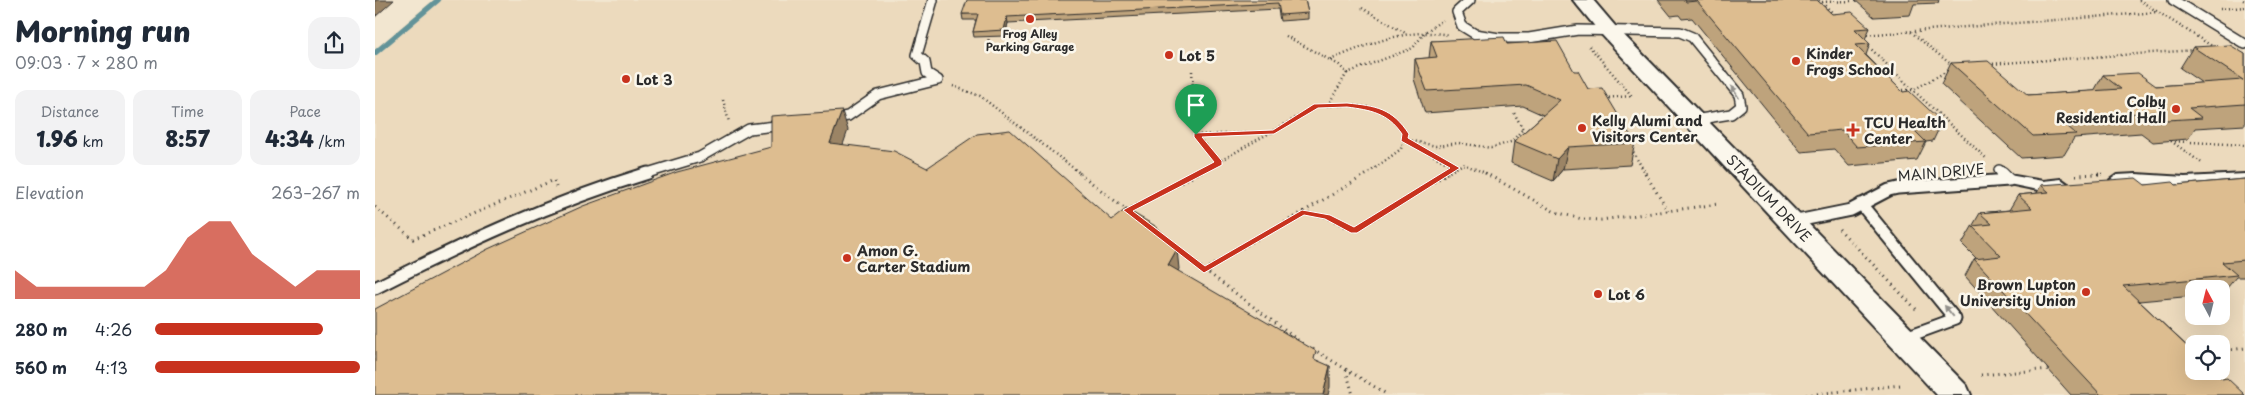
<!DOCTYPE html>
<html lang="en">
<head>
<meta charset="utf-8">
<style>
	:root { --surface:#fff; --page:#f2f2f3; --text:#1f2937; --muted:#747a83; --accent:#c8321e }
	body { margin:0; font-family:"Playpen Sans",sans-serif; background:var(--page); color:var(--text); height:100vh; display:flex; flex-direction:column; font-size:19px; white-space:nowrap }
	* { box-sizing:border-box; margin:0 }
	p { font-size:16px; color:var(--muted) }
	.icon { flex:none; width:28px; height:28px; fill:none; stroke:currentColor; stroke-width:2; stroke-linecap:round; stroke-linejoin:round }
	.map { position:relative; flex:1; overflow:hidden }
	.details { display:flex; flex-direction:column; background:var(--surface); width:375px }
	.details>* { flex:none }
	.needle { width:32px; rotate:353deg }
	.buttons { position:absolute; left:1810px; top:280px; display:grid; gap:10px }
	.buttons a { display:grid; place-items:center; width:45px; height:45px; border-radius:10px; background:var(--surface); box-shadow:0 5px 20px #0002; font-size:25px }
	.pin { position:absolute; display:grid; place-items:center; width:42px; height:42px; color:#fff; margin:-51px -21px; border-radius:50% 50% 50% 0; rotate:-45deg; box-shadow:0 0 5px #0007 }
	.pin .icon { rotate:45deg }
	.round { display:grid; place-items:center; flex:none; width:52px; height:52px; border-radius:15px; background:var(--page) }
	.overview { display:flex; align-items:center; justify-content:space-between; height:85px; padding:0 15px }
	h1 { font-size:28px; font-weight:800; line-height:38px }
	.stats { display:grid; grid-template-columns:repeat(3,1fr); gap:8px; height:85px; padding:5px 15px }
	.stats div { display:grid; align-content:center; border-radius:12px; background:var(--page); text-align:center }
	.stats b { font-size:21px; font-weight:800 }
	.stats small { font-size:14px; font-weight:400 }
	.stats p { font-size:14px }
	.chart { height:140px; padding:10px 15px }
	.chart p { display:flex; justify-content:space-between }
	.chart svg { width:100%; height:90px; margin-top:5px; fill:var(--accent); opacity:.7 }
	ul { padding:0 15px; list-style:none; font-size:16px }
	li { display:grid; grid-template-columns:80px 60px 1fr; align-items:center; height:38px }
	li i { height:12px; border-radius:6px; background:var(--accent) }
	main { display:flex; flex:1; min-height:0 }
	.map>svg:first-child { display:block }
	.built { fill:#ecdabd; fill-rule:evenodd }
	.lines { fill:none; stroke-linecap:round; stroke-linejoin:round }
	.stream { stroke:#629399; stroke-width:5.5 }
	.service-far1-casing { stroke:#2b2b2b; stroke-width:12 }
	.service-casing { stroke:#2b2b2b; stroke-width:15 }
	.pedestrian-casing { stroke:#2b2b2b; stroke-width:4 }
	.tertiary-casing { stroke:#2b2b2b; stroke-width:4 }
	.path-far1 { stroke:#2b2b2b; stroke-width:2.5; stroke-dasharray:1 3; stroke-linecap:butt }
	.path { stroke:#2b2b2b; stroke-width:3; stroke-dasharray:1 4.5; stroke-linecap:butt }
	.service-far1 { stroke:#fbf7ec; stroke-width:9 }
	.service { stroke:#fbf7ec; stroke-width:11 }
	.pedestrian { fill:#fbf7ec; fill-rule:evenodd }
	.tertiary { fill:#fbf7ec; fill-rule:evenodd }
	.wall { fill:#bea37c; stroke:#2b2b2b }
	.shaded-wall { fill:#9b8465; stroke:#2b2b2b }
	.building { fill:#ddbd90; stroke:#2b2b2b }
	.oneway { fill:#93918c }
	.route { fill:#c8321e; stroke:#fff; fill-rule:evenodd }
	.poi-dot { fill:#c8321e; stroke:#fbf7ec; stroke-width:2 }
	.labels { text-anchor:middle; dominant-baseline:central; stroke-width:5; stroke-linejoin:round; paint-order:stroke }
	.far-poi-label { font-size:11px; font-weight:bold; fill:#2b2b2b; stroke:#fbf7ec }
	.poi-label { font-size:14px; font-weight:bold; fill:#2b2b2b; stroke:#fbf7ec; text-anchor:start }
	.street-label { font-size:14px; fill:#2b2b2b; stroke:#fbf7ec }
</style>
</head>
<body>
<main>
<section class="details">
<div class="overview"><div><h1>Morning run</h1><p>09:03 · 7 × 280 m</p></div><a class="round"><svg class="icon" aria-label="share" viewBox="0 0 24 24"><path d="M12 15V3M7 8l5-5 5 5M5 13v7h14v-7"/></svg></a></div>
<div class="stats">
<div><p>Distance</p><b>1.96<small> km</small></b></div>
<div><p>Time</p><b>8:57</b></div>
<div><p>Pace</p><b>4:34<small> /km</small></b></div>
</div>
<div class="chart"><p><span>Elevation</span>263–267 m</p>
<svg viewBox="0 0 160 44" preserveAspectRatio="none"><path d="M0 44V30L10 38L20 38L30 38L40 38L50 38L60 38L70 30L80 14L90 6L100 6L110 22L120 30L130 38L140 30L150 30L160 30V44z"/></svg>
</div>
<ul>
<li><b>280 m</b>4:26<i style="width:82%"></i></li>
<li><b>560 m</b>4:13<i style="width:100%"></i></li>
</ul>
</section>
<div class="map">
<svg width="1870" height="395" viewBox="0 0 1870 395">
	<rect width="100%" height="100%" fill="#f2e6d0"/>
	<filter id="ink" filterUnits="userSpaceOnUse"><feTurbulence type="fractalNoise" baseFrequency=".02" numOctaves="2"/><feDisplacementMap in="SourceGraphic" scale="10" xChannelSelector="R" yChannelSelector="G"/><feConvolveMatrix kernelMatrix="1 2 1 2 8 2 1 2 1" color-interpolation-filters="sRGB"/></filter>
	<g filter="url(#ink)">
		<!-- built -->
		<path class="built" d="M58 0H1870V395H0V49ZM1819 289H1846V316H1819ZM1819 344H1846V371H1819Z"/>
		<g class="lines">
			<!-- stream -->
			<path class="stream" d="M0 53 63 0"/>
			<defs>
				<path id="service-far1" d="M558 0 542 55 550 62 552 73 563 80
					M1095 0 1082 12 1087 26 1100 34 1124 38H1154L1203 30 1305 32 1317 37 1364 95 1366 106 1356 114 1319 120
					M1798 0 1870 44
					M456 119 473 116 503 95 563 80
					M1624 170 1628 174
					M269 174 325 157 374 129 409 125"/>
				<path id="service" d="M1627 173 1634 180
					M1486 204 1580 319 1528 338
					M1417 222 1476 210 1514 190 1523 188 1634 180
					M0 288C91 242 175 203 273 173"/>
				<path id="pedestrian" d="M1761 174 1810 177 1870 174V182L1810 187 1742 185 1735 180 1742 175Z
					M1634 175 1668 181 1686 179 1693 184 1691 187 1668 191 1629 183 1627 180 1629 177Z"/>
				<path id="tertiary" d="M1198 0H1218L1241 27 1592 386 1596 395H1562L1227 35Z"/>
			</defs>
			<!-- service-far1 casing -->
			<use href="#service-far1" class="service-far1-casing"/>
			<!-- service casing -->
			<use href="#service" class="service-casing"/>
			<!-- pedestrian casing -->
			<use href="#pedestrian" class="pedestrian-casing"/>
			<!-- tertiary casing -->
			<use href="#tertiary" class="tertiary-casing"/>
			<!-- path-far1 -->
			<path class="path-far1" d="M1444 0 1460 15
				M1764 0 1840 48
				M1868 0 1870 1
				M1447 2 1478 1
				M987 8 1032 34
				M1845 9 1870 7
				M1536 32 1578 66
				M1488 35 1783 12
				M911 36 964 65 972 73 953 105
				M1491 44 1538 90 1574 70
				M1214 46 1257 96 1229 98
				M612 52 614 36
				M955 60C994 44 1032 27 1074 35
				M1614 64 1820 50
				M817 71 821 135 899 132
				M972 73 1038 48 1050 32 1068 20
				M578 86 605 96 706 174
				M1524 90H1538L1612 159
				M348 100 354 122
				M822 135 844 163
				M1029 139 1061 146 1084 143 1116 148 1136 142 1148 129 1139 113
				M1796 141 1870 145
				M1796 141 1828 164
				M1034 142 1081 168
				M1256 149 1271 174
				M822 174 942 106 972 105 1000 108 1021 120 1031 134 1026 149 992 174
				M1071 174 1088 164 1113 174
				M1722 174H1727"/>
			<!-- path -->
			<path class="path" d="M704 173 753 211
				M1110 173 1180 212 1207 219 1226 220 1343 204
				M1270 173 1293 211
				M1701 175 1727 174
				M0 207 38 239 179 180 181 187
				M752 210 825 173
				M928 212 952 217 979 231 1073 173
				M1464 229 1541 309
				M799 247 928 344
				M829 270 994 173
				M938 349 1013 395
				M1846 351 1870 348
				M971 370 978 395
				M1606 375 1676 369
				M1431 395 1526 385"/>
			<!-- service-far1 -->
			<use href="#service-far1" class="service-far1"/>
			<!-- service -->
			<use href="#service" class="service"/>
			<!-- pedestrian -->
			<use href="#pedestrian" class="pedestrian"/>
			<!-- tertiary -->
			<use href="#tertiary" class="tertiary"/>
		</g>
		<!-- wall -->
		<path class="wall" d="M930 0 933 13V19L905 21 903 9 633 23 630 36 599 37 598 32 601 20H588L587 14Z
			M1283 0H1442L1457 14 1495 28 1490 39 1495 44 1491 55 1528 92 1567 122 1558 141 1551 142 1542 160 1474 166 1459 149 1426 152 1317 18 1307 19 1304 15 1296 16Z
			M1480 0H1564L1563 3 1539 4 1535 15 1499 17Z
			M1056 41 1132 44 1199 71 1213 89 1260 143 1255 165 1188 169 1178 181 1136 163 1139 141 1168 115 1148 106 1050 113 1039 79 1040 59 1054 58Z
			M1818 47 1870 54V125L1820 128 1813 139 1778 142 1766 133 1699 138 1689 155 1646 158 1566 84 1576 63 1653 95 1719 91 1728 75 1781 86 1827 83 1805 68Z
			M1870 179V277H1861L1848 293H1846V289H1819V296L1764 301 1847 379 1870 395H1696L1590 276 1599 259 1601 258 1587 244 1605 213 1634 210 1643 195 1662 193 1666 185H1801Z"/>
		<!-- shaded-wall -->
		<path class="shaded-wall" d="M0 0H19L0 17Z
			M632 17 633 23 630 36 629 30Z
			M467 111 473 130 462 162 455 143Z
			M1193 147 1188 169 1178 181 1182 159Z
			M802 249 804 269 796 285 793 265Z
			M955 366V387L953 395H948Z"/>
		<!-- building -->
		<path class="building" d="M592 0H930L933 13 905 15 903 3 632 17 629 30 598 32 603 14H587Z
			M1310 0H1442L1457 14 1477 12 1495 28 1480 29 1495 44 1480 45 1528 92 1534 91 1567 122 1534 125 1551 142 1482 147 1467 130 1433 133 1322 1 1311 2Z
			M1129 37 1132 44 1182 41 1199 71H1203L1213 89 1227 88 1260 143 1193 147 1182 159 1139 141 1185 100 1151 85 1052 91 1040 59 1062 57 1056 41Z
			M1855 45 1870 54V104L1814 108 1827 118 1792 120 1780 112 1683 118 1701 134 1658 136 1576 63 1613 61 1653 95 1746 89 1728 75 1763 73 1781 86 1868 80 1818 47Z
			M467 111 455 143 519 151 552 168 602 134 635 130 737 220 751 209 782 227 802 249 793 265 941 351 939 359 955 366 948 395H0V309L113 249 208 206 302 172 396 147V116Z
			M1761 178 1770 185 1798 182 1801 185 1870 179V260L1847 262 1862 275 1748 286 1819 353V371H1839L1847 379 1852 378 1870 395H1726L1599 259 1626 256 1597 226 1617 224 1605 213 1657 208 1643 195 1674 192 1666 185Z"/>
		<!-- one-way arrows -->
		<defs><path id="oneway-solid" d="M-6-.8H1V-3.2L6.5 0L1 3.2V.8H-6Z" transform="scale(1.25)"/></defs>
		<g class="oneway">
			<use href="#oneway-solid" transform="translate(1360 92) rotate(-123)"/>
			<use href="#oneway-solid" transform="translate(1574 311) rotate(-129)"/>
		</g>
	</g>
	<!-- route -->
	<path class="route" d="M972 103C1001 106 1017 108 1034 134L1033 138 1085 168 982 233H976L950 219 929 215 829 273 748 210 839 162 819 137V133L898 130 939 104ZM972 107C995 110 1013 113 1027 134L1026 141 1075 168 979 227 955 215 927 210 830 266 758 211 847 165V161L827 137 899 134 943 108Z"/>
	<!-- markers -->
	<g class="poi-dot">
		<circle cx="655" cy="19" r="5"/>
		<circle cx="794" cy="55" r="5"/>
		<circle cx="1421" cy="61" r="5"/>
		<circle cx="251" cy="79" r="5"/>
		<circle cx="1801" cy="109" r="5"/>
		<circle cx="1207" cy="128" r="5"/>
		<path d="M1475.5 122.5h5v5h5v5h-5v5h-5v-5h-5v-5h5z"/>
		<circle cx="472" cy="258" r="5"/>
		<circle cx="1711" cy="292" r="5"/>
		<circle cx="1223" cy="294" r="5"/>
	</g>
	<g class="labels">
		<!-- far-poi labels -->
		<g class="far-poi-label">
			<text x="655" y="33">Frog Alley<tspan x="655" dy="13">Parking Garage</tspan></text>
		</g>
		<!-- poi labels -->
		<g class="poi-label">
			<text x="1431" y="53">Kinder<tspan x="1431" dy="16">Frogs School</tspan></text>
			<text x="804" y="55">Lot 5</text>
			<text x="261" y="79">Lot 3</text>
			<text x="1791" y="101" text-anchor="end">Colby<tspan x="1791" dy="16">Residential Hall</tspan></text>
			<text x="1217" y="120">Kelly Alumi and<tspan x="1217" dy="16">Visitors Center</tspan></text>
			<text x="1489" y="122">TCU Health<tspan x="1489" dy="16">Center</tspan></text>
			<text x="482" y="250">Amon G.<tspan x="482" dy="16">Carter Stadium</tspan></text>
			<text x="1701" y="284" text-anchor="end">Brown Lupton<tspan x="1701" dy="16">University Union</tspan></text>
			<text x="1233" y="294">Lot 6</text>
		</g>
		<!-- street labels -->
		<g class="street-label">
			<text transform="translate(1566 172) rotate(-5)">MAIN DRIVE</text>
			<text transform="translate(1394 198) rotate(46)">STADIUM DRIVE</text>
		</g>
	</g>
</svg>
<div class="buttons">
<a><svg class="needle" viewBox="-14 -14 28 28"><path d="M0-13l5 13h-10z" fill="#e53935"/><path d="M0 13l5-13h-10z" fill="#747a83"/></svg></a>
<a><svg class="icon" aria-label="locate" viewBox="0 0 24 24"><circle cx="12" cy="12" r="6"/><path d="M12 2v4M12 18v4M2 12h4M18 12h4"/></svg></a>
</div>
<div class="pin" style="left:821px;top:135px;background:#1e9e55"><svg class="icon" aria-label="arrive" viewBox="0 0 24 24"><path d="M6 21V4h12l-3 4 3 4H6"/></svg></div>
</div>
</main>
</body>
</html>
